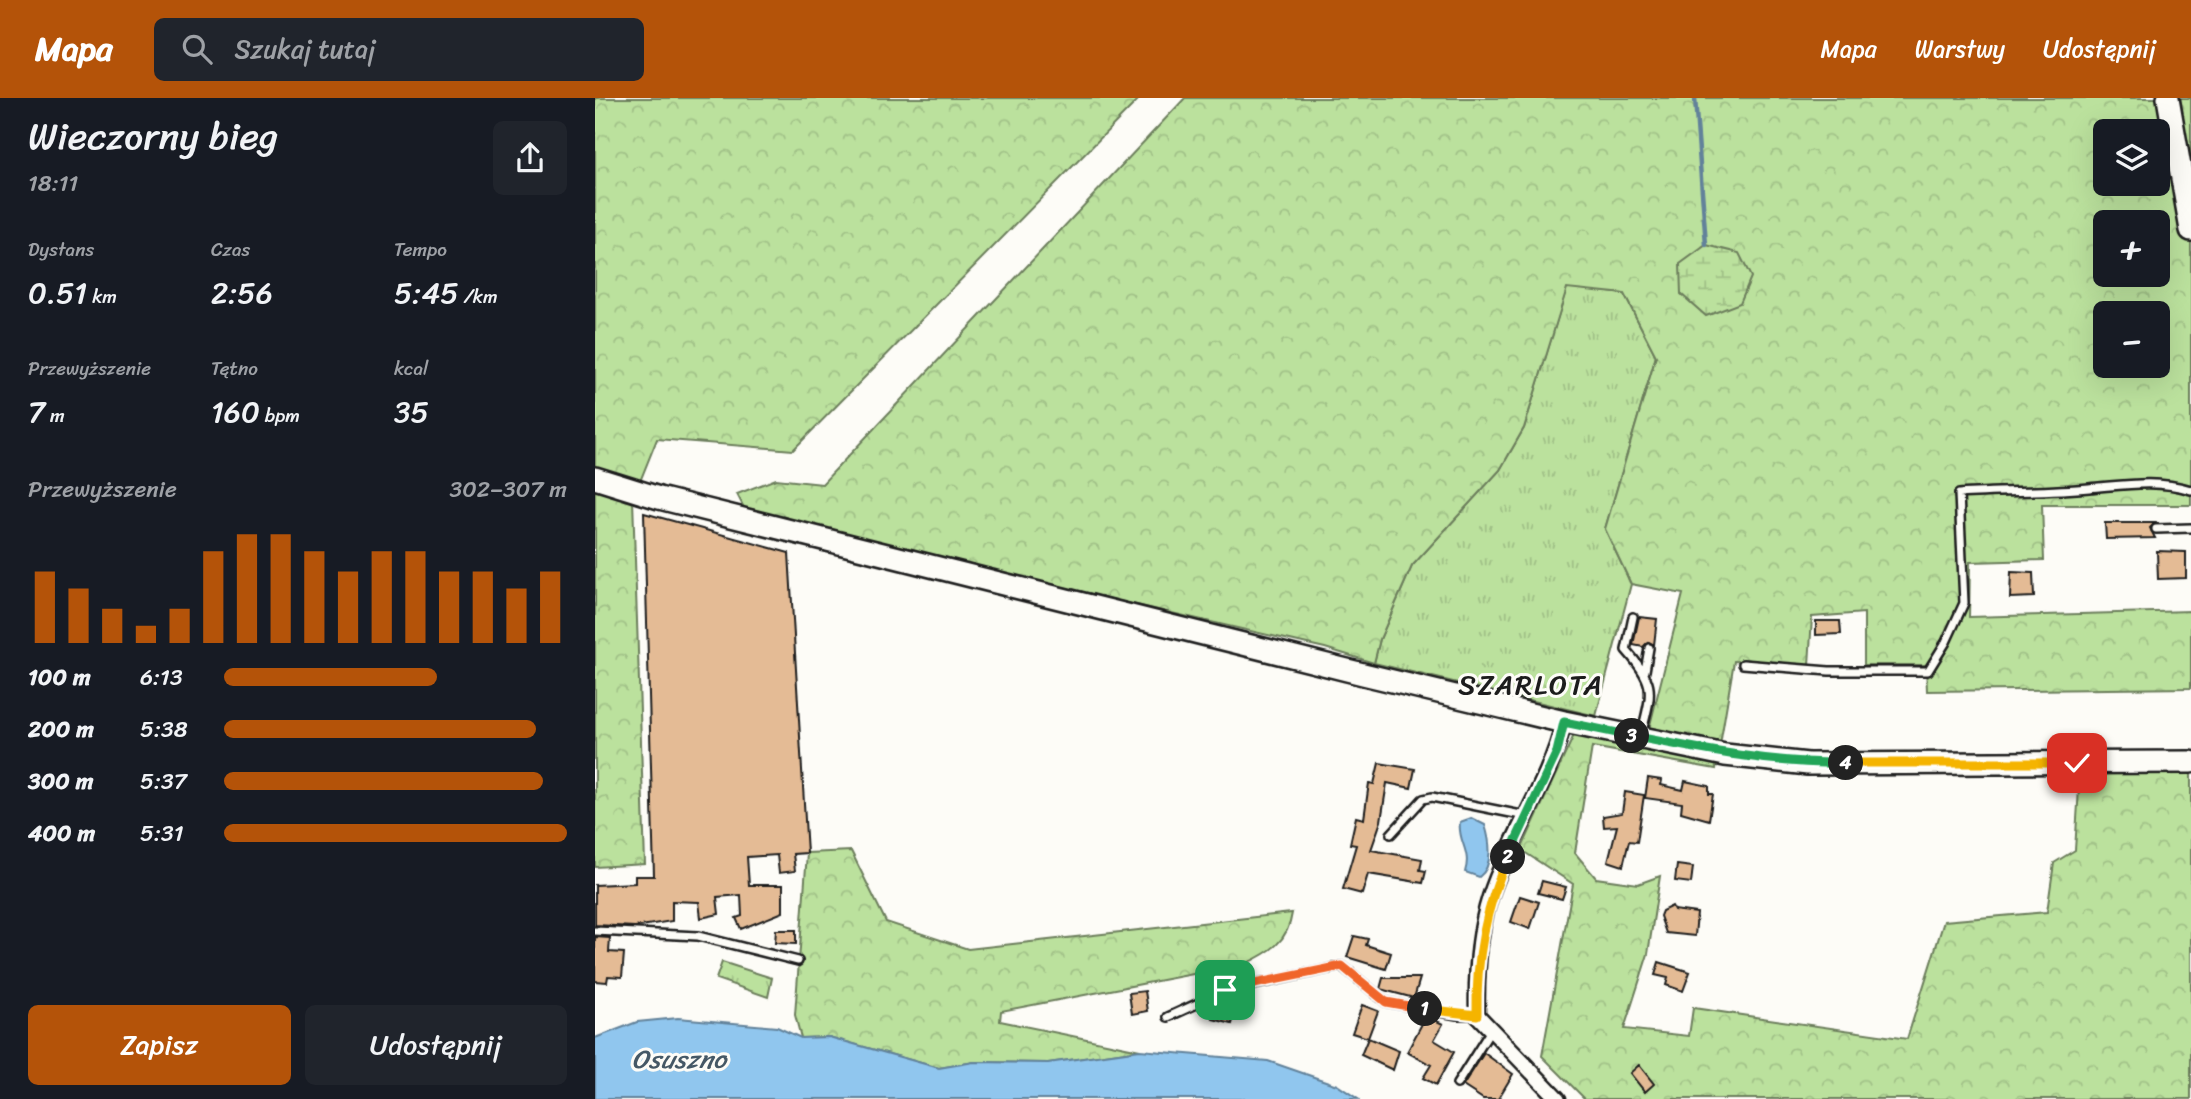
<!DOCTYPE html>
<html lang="pl">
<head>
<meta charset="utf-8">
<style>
	:root { --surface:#171b24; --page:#20242c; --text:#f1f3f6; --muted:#9ea1a6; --accent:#b45309 }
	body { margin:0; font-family:Sriracha,sans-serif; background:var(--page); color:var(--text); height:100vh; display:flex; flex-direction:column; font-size:26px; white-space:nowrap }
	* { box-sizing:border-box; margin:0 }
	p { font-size:23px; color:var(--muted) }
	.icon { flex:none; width:38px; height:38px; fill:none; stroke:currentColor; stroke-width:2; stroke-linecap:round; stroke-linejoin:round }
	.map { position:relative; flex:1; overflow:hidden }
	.drawer { display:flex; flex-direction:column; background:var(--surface); width:595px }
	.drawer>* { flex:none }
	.buttons { position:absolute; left:1498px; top:21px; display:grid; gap:14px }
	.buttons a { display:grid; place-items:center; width:77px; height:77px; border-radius:10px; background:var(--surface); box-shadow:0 7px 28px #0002; font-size:35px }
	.pin { position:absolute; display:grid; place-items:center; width:60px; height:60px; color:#fff; margin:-30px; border-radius:14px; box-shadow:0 4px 10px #0006 }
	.km { position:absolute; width:35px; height:35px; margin:-18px; border-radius:50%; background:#222; color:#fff; font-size:19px; line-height:35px; text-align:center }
	.round { display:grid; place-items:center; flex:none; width:74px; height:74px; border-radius:10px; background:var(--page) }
	.overview { display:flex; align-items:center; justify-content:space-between; height:119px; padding:0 28px }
	h1 { font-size:38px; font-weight:600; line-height:52px }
	.stats { display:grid; grid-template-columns:repeat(3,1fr); gap:10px; height:119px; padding:7px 28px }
	.stats div { display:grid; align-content:center }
	.stats b { font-size:30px; font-weight:600 }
	.stats small { font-size:19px; font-weight:400 }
	.stats p { font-size:19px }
	.chart { height:196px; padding:14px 28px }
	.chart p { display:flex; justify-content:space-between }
	.chart svg { width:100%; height:126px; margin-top:7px; stroke:var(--accent); stroke-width:6 }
	.action { display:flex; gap:14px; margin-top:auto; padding:14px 28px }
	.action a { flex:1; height:80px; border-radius:10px; background:var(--accent); color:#fff; font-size:28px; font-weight:600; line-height:80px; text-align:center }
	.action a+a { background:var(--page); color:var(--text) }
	ul { padding:0 28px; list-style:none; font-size:23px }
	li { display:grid; grid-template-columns:112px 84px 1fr; align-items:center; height:52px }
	li i { height:18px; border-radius:9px; background:var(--accent) }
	header { display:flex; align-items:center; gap:42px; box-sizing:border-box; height:98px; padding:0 35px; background:var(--accent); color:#fff }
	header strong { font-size:33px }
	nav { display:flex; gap:38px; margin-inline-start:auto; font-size:24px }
	.search { width:490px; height:63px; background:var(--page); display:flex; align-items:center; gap:18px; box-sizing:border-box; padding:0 24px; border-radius:10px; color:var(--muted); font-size:26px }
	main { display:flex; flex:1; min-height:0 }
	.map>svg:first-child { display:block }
	.grass { fill:url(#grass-tufts); stroke:#6c7e5c; stroke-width:2 }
	.forest { fill:url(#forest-crowns); stroke:#6c7e5c; stroke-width:2; fill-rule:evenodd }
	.wetland { fill:url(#wetland-marsh); stroke:#6c7e5c; stroke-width:2 }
	.water { fill:#90c6ee; stroke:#62829a; stroke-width:2 }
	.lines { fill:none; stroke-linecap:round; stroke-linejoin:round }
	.stream { stroke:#62829a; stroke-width:4.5 }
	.building { fill:#e4bb95; stroke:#1c1c1c; stroke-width:2 }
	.lane-casing { stroke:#1c1c1c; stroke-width:12 }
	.street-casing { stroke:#1c1c1c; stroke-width:19 }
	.secondary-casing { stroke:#1c1c1c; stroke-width:26 }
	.lane { stroke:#fdfcf7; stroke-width:7 }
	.street { stroke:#fdfcf7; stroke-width:14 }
	.secondary { stroke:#fdfcf7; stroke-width:21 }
	.split-1-casing { stroke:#fff; stroke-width:14 }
	.split-2-casing { stroke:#fff; stroke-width:14 }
	.split-3-casing { stroke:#fff; stroke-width:14 }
	.split-4-casing { stroke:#fff; stroke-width:14 }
	.split-5-casing { stroke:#fff; stroke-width:14 }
	.split-1 { stroke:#f0652b; stroke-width:9 }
	.split-2 { stroke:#f5b400; stroke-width:9 }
	.split-3 { stroke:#22a559; stroke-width:9 }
	.split-4 { stroke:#22a559; stroke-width:9 }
	.split-5 { stroke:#f5b400; stroke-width:9 }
	.labels { text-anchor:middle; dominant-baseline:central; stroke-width:6; stroke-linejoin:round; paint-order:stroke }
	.water-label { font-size:26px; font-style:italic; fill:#455866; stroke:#fdfcf7 }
	.quarter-label { font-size:28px; letter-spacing:2px; fill:#1c1c1c; stroke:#fdfcf7 }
</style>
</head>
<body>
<header>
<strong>Mapa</strong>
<div class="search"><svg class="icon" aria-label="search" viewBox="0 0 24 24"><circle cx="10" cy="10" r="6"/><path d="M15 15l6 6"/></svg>Szukaj tutaj</div>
<nav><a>Mapa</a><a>Warstwy</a><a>Udostępnij</a></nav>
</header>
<main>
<section class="drawer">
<div class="overview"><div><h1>Wieczorny bieg</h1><p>18:11</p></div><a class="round"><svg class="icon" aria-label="share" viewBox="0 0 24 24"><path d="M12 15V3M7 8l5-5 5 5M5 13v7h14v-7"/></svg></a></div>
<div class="stats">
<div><p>Dystans</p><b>0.51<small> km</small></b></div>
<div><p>Czas</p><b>2:56</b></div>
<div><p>Tempo</p><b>5:45<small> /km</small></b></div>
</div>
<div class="stats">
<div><p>Przewyższenie</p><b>7<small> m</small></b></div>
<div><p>Tętno</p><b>160<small> bpm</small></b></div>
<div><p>kcal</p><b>35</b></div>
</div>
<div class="chart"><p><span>Przewyższenie</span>302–307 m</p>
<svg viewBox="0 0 160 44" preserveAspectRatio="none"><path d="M5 44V19M15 44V25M25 44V32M35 44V38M45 44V32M55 44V12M65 44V6M75 44V6M85 44V12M95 44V19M105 44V12M115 44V12M125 44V19M135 44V19M145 44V25M155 44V19"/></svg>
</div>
<ul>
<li><b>100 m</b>6:13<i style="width:62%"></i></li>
<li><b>200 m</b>5:38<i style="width:91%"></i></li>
<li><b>300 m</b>5:37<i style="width:93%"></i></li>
<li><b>400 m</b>5:31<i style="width:100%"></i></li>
</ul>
<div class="action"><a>Zapisz</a><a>Udostępnij</a></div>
</section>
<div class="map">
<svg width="1596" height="1001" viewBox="0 0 1596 1001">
	<defs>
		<pattern id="grass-tufts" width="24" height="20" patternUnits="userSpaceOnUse" patternTransform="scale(1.75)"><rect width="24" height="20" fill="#bbe19d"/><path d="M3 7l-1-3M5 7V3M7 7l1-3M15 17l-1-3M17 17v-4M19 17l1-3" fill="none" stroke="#a0c087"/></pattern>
		<pattern id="forest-crowns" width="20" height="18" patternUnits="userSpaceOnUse" patternTransform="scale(1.75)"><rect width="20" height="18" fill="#bbe19d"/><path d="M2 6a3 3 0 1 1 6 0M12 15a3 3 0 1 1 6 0" fill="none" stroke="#a0c087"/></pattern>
		<pattern id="wetland-marsh" width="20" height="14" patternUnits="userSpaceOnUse" patternTransform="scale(1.75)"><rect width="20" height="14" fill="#bbe19d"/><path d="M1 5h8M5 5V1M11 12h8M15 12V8" fill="none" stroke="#a0c087"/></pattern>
	</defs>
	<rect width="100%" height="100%" fill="#fdfcf7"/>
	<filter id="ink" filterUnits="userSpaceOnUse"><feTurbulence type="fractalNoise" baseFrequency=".0143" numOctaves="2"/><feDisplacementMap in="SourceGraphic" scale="14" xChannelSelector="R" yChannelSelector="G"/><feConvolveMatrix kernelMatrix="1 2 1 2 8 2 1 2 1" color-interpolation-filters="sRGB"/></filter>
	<g filter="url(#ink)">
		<!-- grass -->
		<path class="grass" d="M972 189 1029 196 1061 258 1010 431 1036 486 1001 618 779 565 785 541 817 468 905 372 929 330Z
			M127 864 177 880 173 899 121 881Z"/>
		<!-- forest -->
		<path class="forest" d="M0 0H545L198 352 62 341 38 401 50 766 0 769Z
			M590 0H1596V407H1447L1449 462 1375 464 1374 519 1596 513V590L1332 593 1331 567H1269V515L1217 519 1214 567 1139 563 1121 671 997 649 980 755 1001 780 1043 786 1065 778 1053 856 1029 931 1094 938 1098 910 1312 941 1349 823 1452 814 1459 765 1480 752 1485 675 1596 674V1001H990L947 958 978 786 926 752 979 637 1049 651 1088 496 1036 486 1010 431 1061 258 1029 196 972 190 929 330 905 372 817 468 785 541 779 565 730 550 524 503 149 410 142 396 181 381 227 386ZM1510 33H1563V86H1510ZM1510 124H1563V177H1510ZM1510 215H1563V268H1510Z
			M256 753 291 824 373 851 697 815C693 844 675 854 650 866L406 913 405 923 545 952 453 965 379 964 344 970 234 939 206 940 200 917 212 755Z"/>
		<!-- wetland -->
		<path class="wetland" d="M1111 147 1144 155 1156 179 1145 205 1111 218 1086 196 1085 166Z"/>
		<!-- water -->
		<path class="water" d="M876 720 890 727C895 743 899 768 884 779L870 774C877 753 862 743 865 724Z
			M83 920 182 929 206 940 234 939 344 970 379 964 453 965 545 952 673 963 742 987 763 1001H0V940L42 924Z"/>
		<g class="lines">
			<!-- stream -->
			<path class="stream" d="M1100 0 1111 147"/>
		</g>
		<!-- building -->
		<path class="building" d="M49 415 194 455 212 755 198 756 200 773 184 775 182 757 152 759 154 787H188V814L146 831 141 820 147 818 146 797 122 799 124 816 106 820 104 804 77 803V823L40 829 0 827V787L40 785V778H59Z
			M1510 425H1560L1555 430 1560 440 1511 441Z
			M1562 453 1591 454V480L1563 481Z
			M1416 474 1438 475 1439 499 1415 500Z
			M1044 519 1062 521 1059 547 1054 544 1048 549 1038 547Z
			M1221 523H1245L1246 536 1221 537Z
			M784 665 820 671 816 690 792 685 786 723 776 752 827 761 825 772 831 773 828 785 773 776 767 796 748 791 761 747 755 746 761 719 769 721 774 685 779 686Z
			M1053 680 1067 682 1066 687 1088 692 1090 683 1114 688V696H1118L1114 722 1086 714 1087 705 1050 700Z
			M1030 694 1049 697 1042 744 1034 743 1028 768 1013 763 1022 728 1009 729 1008 718 1027 715Z
			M1082 767 1098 769 1096 785 1080 783Z
			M947 783 971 789 967 801 943 795Z
			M925 798 944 804 935 831 916 824Z
			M1077 808 1079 812 1102 815 1100 838 1071 835 1065 818 1067 813Z
			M181 832H201V846L180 845Z
			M759 838 773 841 771 847 796 855 791 871 752 859Z
			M0 839 15 840 14 854 29 855 27 879 13 878 12 884 0 883Z
			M1064 864 1095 874 1088 893 1071 887 1073 880 1060 877Z
			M788 880H825L819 900 785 891Z
			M550 893 553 913 537 916 534 895Z
			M624 902 642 907 637 926 618 921Z
			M767 907 783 913 773 940 757 935Z
			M831 918 848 926 839 942 859 954 841 987 828 980 836 967 812 954Z
			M773 940 804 953 798 972 766 957Z
			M889 955 918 976 903 1001H888L868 988Z
			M1044 967 1059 986 1050 994 1035 975Z"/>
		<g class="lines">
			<defs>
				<path id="lane" d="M1561 431 1596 430
					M1038 519 1031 552C1063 588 1056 594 1046 638
					M1148 566 1234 573H1333L1351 544 1369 505 1364 396C1407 393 1451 394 1494 390 1530 387 1561 381 1596 392
					M1050 573 1054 550
					M796 736 828 701 837 699 931 718
					M0 833 103 838 203 863
					M573 919 630 893 747 868 791 904 862 917H882
					M862 986 896 932"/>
				<path id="street" d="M963 1001 882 917C881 878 883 836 895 799 915 738 954 686 969 624"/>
				<path id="secondary" d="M1573 0 1596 132
					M0 380 64 400 768 576 969 624 1130 657 1213 666 1596 664"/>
			</defs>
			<!-- lane casing -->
			<use href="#lane" class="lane-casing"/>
			<!-- street casing -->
			<use href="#street" class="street-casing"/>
			<!-- secondary casing -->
			<use href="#secondary" class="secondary-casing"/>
			<!-- lane -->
			<use href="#lane" class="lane"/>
			<!-- street -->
			<use href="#street" class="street"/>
			<!-- secondary -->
			<use href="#secondary" class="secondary"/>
		</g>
	</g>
	<g class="lines" filter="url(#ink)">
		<defs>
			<path id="split-1" d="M630 892 747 868 791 904 830 911"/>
			<path id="split-2" d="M830 911 882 917C881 860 890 811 913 759"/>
			<path id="split-3" d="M913 759 962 654 969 624 1037 638"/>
			<path id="split-4" d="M1037 638C1108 652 1178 666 1251 665"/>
			<path id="split-5" d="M1251 665H1482"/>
		</defs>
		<!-- split-1 casing -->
		<use href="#split-1" class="split-1-casing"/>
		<!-- split-2 casing -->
		<use href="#split-2" class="split-2-casing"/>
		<!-- split-3 casing -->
		<use href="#split-3" class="split-3-casing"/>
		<!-- split-4 casing -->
		<use href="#split-4" class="split-4-casing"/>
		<!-- split-5 casing -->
		<use href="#split-5" class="split-5-casing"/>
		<!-- split-1 -->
		<use href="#split-1" class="split-1"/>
		<!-- split-2 -->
		<use href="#split-2" class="split-2"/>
		<!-- split-3 -->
		<use href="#split-3" class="split-3"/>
		<!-- split-4 -->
		<use href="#split-4" class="split-4"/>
		<!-- split-5 -->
		<use href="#split-5" class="split-5"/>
	</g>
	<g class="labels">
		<!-- water labels -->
		<g class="water-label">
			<text x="84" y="961">Osuszno</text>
		</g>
		<!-- quarter labels -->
		<g class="quarter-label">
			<text x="936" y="586">SZARLOTA</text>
		</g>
	</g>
</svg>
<div class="buttons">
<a><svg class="icon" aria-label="layers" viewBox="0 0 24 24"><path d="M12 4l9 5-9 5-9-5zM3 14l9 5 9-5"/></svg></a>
<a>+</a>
<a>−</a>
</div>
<div class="pin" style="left:630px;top:892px;background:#1e9e55"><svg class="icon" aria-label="arrive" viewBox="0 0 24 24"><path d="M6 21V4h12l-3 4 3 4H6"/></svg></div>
<div class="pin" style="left:1482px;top:665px;background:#d93025"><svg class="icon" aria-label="check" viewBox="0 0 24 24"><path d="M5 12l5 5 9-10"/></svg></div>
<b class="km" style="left:830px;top:911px">1</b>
<b class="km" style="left:913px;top:759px">2</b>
<b class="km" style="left:1037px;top:638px">3</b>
<b class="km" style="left:1251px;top:665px">4</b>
</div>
</main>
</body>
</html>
